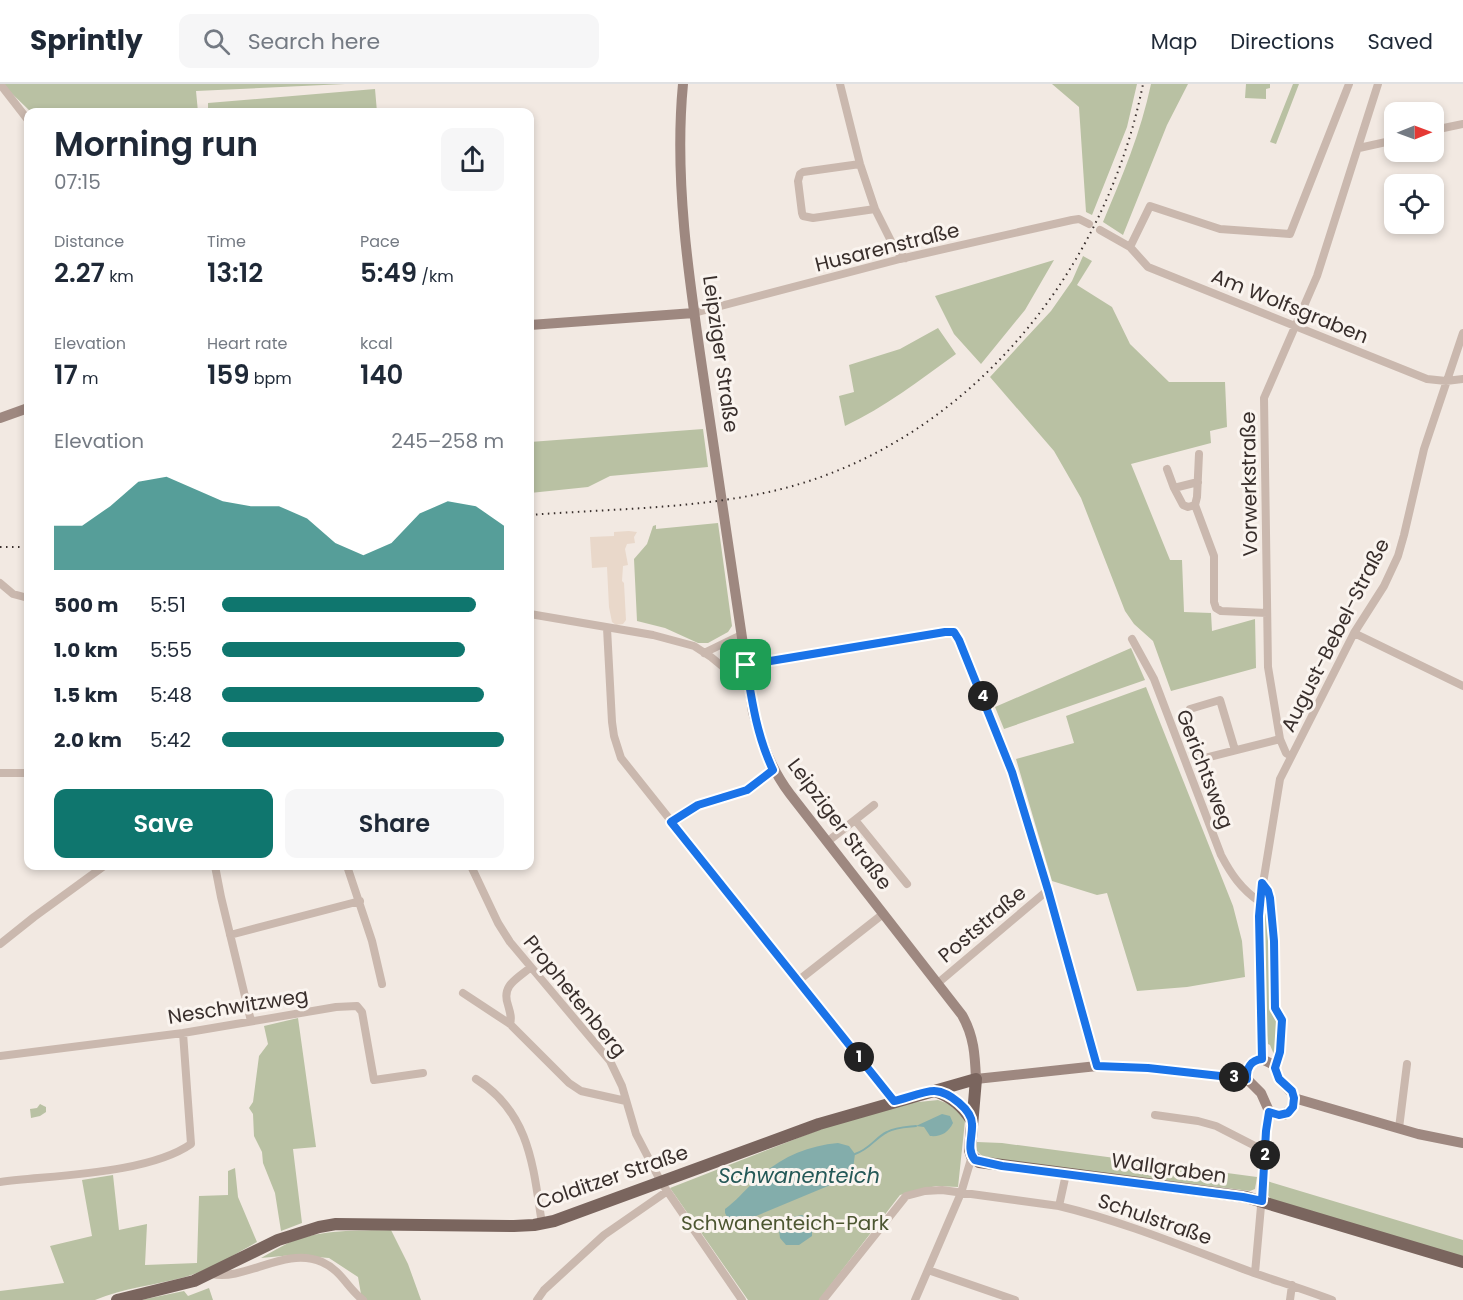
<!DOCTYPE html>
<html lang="en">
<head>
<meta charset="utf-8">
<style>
	:root { --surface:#fff; --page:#f6f6f7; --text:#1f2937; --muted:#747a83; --line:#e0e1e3; --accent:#0f766e }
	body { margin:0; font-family:Poppins,sans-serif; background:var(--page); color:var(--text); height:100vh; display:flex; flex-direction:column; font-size:22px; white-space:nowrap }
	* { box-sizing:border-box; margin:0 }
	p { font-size:20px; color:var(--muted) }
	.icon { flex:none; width:33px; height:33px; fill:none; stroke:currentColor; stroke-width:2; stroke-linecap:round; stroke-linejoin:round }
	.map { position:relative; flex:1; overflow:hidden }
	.details { position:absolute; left:24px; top:24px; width:510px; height:762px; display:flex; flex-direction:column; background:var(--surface); border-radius:12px; box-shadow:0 3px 9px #0003 }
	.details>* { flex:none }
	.needle { width:39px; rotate:89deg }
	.controls { position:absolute; left:1384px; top:18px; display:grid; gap:12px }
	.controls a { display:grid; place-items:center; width:60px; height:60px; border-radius:12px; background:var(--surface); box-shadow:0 3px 9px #0003; font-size:30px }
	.pin { position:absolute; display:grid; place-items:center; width:51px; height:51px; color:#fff; margin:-26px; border-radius:12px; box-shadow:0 3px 9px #0006 }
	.km { position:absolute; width:30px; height:30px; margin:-15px; border-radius:50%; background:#222; color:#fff; font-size:16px; line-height:30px; text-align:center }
	.round { display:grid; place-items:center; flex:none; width:63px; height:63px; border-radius:12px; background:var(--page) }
	.headline { display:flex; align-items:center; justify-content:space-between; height:102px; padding:0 30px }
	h1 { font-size:33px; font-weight:600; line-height:45px }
	.metrics { display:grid; grid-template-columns:repeat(3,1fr); gap:9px; height:102px; padding:6px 30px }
	.metrics div { display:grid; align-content:center }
	.metrics b { font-size:26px; font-weight:600 }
	.metrics small { font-size:16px; font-weight:400 }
	.metrics p { font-size:16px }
	.chart { height:168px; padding:12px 30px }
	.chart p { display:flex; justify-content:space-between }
	.chart svg { width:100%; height:108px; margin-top:6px; fill:var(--accent); opacity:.7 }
	.action { display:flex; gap:12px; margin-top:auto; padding:12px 30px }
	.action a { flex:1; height:69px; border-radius:12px; background:var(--accent); color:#fff; font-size:24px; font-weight:600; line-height:69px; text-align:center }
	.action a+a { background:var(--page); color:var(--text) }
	ul { padding:0 30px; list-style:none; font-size:20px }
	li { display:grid; grid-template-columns:96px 72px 1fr; align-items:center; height:45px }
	li i { height:15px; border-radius:8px; background:var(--accent) }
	header { display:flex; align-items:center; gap:36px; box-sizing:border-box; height:84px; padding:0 30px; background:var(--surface); border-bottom:2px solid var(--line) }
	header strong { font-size:28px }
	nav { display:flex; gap:33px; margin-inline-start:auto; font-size:21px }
	.search { width:420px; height:54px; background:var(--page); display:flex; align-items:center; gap:15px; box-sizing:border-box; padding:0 21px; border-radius:12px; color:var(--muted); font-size:22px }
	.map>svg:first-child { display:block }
	.green { fill:#b9c1a3 }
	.plaza { fill:#e9d8ca }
	.water { fill:#83adab }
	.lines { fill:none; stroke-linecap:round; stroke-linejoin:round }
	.stream { stroke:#83adab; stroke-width:2 }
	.street { stroke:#cab8ae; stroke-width:8 }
	.secondary { stroke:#9e8880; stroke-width:10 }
	.primary { stroke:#7a655e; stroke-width:12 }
	.rail { stroke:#392f2c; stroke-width:2; stroke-dasharray:1.5 4.5; stroke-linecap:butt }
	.route-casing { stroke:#fff; stroke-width:12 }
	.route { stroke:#1a73e8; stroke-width:8 }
	.labels { text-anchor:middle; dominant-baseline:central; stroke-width:6; stroke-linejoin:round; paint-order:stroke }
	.street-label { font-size:20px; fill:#392f2c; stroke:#faf4ef }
	.park-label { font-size:20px; fill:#4c5631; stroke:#faf4ef }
	.water-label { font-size:21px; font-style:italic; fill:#245857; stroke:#faf4ef }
</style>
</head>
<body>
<header>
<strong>Sprintly</strong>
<div class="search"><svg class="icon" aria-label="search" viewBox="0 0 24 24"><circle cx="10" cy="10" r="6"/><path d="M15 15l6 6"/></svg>Search here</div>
<nav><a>Map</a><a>Directions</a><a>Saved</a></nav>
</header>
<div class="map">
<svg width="1463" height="1216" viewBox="0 0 1463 1216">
	<rect width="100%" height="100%" fill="#f2e9e2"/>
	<!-- green -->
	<path class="green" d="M2 0H345L196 7 198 28H31Z
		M1052 0H1137L1127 43 1092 131 1086 128 1079 23Z
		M1151 0H1188L1167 41 1123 151 1103 138C1122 93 1141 48 1151 0Z
		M1246 0H1270V4L1266 5V15L1245 14Z
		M1293 0H1299L1276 60 1270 58Z
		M375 5 377 28H208V19Z
		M1083 172 1092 177 1077 201 1112 223 1130 260 1169 298H1225L1227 343 1210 347 1211 359 1131 380 1170 476H1182L1184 528 1211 529 1212 547 1255 535 1256 584 1171 607 1153 557 1134 540 1125 527 1081 414 1054 367 990 293 1051 227 1072 197Z
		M1054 176 1025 226 981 280 954 250 935 212Z
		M938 244 956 270C920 296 885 323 845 342L839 312 854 308 849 281 900 265Z
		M703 345 708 383 610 392 588 403 530 409V358Z
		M718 439 732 542 728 548 708 559H698L665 544 637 537 634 475 647 460 653 442 656 441V445Z
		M1131 564 1145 596 1004 645 995 623Z
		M1146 603 1233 822 1242 857 1245 893 1187 903 1137 907 1107 809 1097 811 1052 797 1016 675 1074 659 1066 632Z
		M1264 811 1266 812 1270 842 1273 927 1280 934 1278 963 1275 973 1270 961 1268 960 1266 943Z
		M298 934 316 1063 293 1065 302 1139 281 1147 275 1109 263 1079 262 1068 254 1052 253 1030 249 1024 253 1018 259 972 268 960 264 942Z
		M938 1016 957 1023 965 1037 958 1103 936 1102 900 1111 819 1216H748L670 1104 852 1033 899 1020Z
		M40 1020 46 1023V1028L40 1032 31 1034 30 1025 37 1024Z
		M977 1058 1002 1059 1257 1093 1255 1105 1250 1107 984 1074 977 1067Z
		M235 1084 238 1113 257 1158C234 1171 210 1186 185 1193 156 1201 123 1204 95 1216H0V1207L64 1199 50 1162 92 1152 82 1096 113 1091 119 1146 147 1140 145 1181 197 1179 199 1112 228 1111V1087Z
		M1267 1097 1463 1156V1174L1271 1115 1267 1110Z
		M391 1146 408 1180 421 1216H358L361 1210 358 1193 329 1174 293 1171 261 1174C270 1169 280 1163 290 1158 322 1145 356 1147 391 1146Z
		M209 1204 213 1216H141L184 1207 188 1212Z"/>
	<!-- plaza -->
	<path class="plaza" d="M629 447 637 448 634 453 635 459 627 460 625 465 628 481 623 482 622 497 624 499 626 536 623 540 616 541 612 538 609 523 607 483 592 484 590 453 614 452V448Z"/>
	<!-- water -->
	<path class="water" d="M942 1030 950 1032 953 1039C948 1049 941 1053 930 1052L924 1043 916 1042Z
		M838 1059 849 1062 855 1070 852 1092 732 1142 725 1129V1125C736 1117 743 1108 753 1099 777 1075 805 1062 838 1059Z
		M802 1131 812 1137V1152L799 1161H786L780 1154 779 1146 788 1134Z"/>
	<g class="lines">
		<!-- stream -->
		<path class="stream" d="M855 1070C870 1065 875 1054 887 1048 896 1043 907 1043 916 1042"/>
		<!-- street -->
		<path class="street" d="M0 0 28 36
			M840 0 860 80 875 125 896 167 906 174
			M1434 46 1463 40
			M1359 64 1395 56
			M860 80 803 88 800 90 798 97 802 129 803 132 813 134 875 125
			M1100 146 1130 163 1148 183 1427 295 1446 297 1463 295
			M1130 163 1150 122 1220 145 1290 150 1349 0
			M694 229 900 175 1072 136 1079 135 1089 140
			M1199 370 1197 413 1195 421 1214 472V518L1216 524 1221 527 1267 529
			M1167 385 1174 404
			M1195 421 1188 423 1183 421 1174 404 1198 398
			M0 499 13 510 28 514
			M530 530 653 551 694 562 711 573 750 605
			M607 544 612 638 614 652 621 674 894 1017
			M1354 549 1463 602
			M1132 555 1154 595 1221 771C1231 790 1241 805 1260 818
			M704 569 741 551
			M746 581 945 548H954L956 550 1012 688 1048 806 1097 982
			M1190 625 1220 616 1235 666
			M1196 658 1201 675 1280 655
			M1291 672 1286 669 1280 655 1268 583 1264 314 1317 192 1378 0
			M0 689H28
			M855 736 907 800
			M671 738 698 721 746 706 773 686
			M827 758 874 721
			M215 782 221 813 251 937
			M347 782 372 857 382 900
			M471 782 498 839 510 858 610 977 622 1002 636 1050 661 1098 742 1216
			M1262 799C1281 817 1270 895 1275 922 1276 927 1281 929 1282 933 1285 943 1280 974 1275 983
			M230 851 360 817
			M0 860 34 833 104 782
			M799 896 883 830
			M938 899 1048 806
			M463 909 510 940 569 999 581 1007 626 1017
			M510 940C512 933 510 928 508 921 501 901 517 895 531 883
			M0 972 183 949 336 923 357 922 362 928 374 996 423 989
			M1262 975 1260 818 1280 695 1354 549 1384 502 1398 472 1404 451 1424 365 1463 249
			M476 995C530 1029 533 1082 542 1140
			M1155 1031 1198 1037 1216 1042 1257 1063 1265 1065
			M1399 1044 1407 980
			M0 1098C54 1091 148 1090 191 1060L183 949
			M1059 1122 1066 1090
			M928 1186 1015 1216
			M1255 1189 1263 1100 1266 1047 1269 1027
			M212 1190C246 1197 285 1162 322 1178 342 1187 347 1204 363 1216
			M537 1216 544 1206 604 1151 666 1108
			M823 1216 906 1112 925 1107 942 1106 1059 1122C1126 1138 1189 1165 1254 1189 1280 1198 1306 1206 1332 1216
			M915 1216 961 1109 972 1072
			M1290 1216 1292 1201"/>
		<!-- secondary -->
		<path class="secondary" d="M683 0C673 104 692 214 707 317 722 421 737 525 753 628 762 659 771 685 790 710L962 931C974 952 975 971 976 995L1097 982 1147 984 1247 995
			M530 241 694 229
			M0 334 28 324
			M1262 975 1274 981 1279 995 1293 1010V1023L1284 1031H1275L1269 1027 1261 1009 1247 995 1246 989 1250 980Z
			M1294 1014 1418 1050 1463 1059"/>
		<!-- primary -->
		<path class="primary" d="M935 1007C952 1013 962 1022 972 1037
			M117 1216 194 1197 278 1156 319 1143 336 1140 514 1142 534 1141 554 1137 819 1040 976 995 970 1066 972 1072 979 1078 1246 1113 1463 1178"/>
		<!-- rail -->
		<path class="rail" d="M530 431C607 425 688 425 764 409 961 368 1105 192 1143 0
			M0 463H28"/>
	</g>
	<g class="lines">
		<defs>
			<path id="route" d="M945 548H954L959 556 1012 688 1048 806 1097 982 1148 984 1247 995C1246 984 1251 976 1262 975L1259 832 1262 799 1268 807 1270 814 1274 857 1275 924 1282 936 1280 968 1275 984 1279 995 1292 1007 1294 1014 1293 1023 1288 1029 1279 1031 1269 1028 1266 1047 1262 1117 1243 1113 1002 1082 975 1076C966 1066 973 1052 972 1040 972 1026 949 1008 935 1007 926 1006 905 1015 894 1017L671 738 698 721 747 706 773 686C757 652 752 618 746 581Z"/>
		</defs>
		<!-- route casing -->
		<use href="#route" class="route-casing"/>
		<!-- route -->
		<use href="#route" class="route"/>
	</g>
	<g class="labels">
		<!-- street labels -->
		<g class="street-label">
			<text transform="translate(887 163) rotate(-14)">Husarenstraße</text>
			<text transform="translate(1290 222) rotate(22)">Am Wolfsgraben</text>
			<text transform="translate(721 270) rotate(82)">Leipziger Straße</text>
			<text transform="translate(1249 400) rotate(-91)">Vorwerkstraße</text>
			<text transform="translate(1335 551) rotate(-63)">August-Bebel-Straße</text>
			<text transform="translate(1205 685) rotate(69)">Gerichtsweg</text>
			<text transform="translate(840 740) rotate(53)">Leipziger Straße</text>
			<text transform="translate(982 840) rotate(-40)">Poststraße</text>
			<text transform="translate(575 912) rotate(51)">Prophetenberg</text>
			<text transform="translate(238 922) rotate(-9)">Neschwitzweg</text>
			<text transform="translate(1169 1084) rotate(8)">Wallgraben</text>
			<text transform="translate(612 1093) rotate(-19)">Colditzer Straße</text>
			<text transform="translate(1155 1135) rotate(19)">Schulstraße</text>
		</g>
		<!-- park labels -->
		<g class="park-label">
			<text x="785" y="1139">Schwanenteich-Park</text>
		</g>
		<!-- water labels -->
		<g class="water-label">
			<text x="799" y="1091">Schwanenteich</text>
		</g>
	</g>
</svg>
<div class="controls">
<a><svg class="needle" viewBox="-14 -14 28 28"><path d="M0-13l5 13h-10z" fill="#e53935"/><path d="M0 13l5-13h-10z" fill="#747a83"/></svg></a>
<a><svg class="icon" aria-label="locate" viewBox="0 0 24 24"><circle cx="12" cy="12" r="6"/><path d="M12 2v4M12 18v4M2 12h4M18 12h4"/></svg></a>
</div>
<div class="pin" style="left:746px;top:581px;background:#1e9e55"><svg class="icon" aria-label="arrive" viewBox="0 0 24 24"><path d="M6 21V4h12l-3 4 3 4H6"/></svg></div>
<b class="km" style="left:859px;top:973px">1</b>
<b class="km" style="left:1265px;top:1071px">2</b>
<b class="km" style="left:1234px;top:993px">3</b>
<b class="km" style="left:983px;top:612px">4</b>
<section class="details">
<div class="headline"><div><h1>Morning run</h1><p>07:15</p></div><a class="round"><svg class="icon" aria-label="share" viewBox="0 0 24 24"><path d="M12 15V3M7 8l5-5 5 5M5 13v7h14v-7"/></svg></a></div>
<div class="metrics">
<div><p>Distance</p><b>2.27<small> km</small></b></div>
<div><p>Time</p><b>13:12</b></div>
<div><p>Pace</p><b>5:49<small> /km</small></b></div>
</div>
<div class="metrics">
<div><p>Elevation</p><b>17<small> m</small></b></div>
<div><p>Heart rate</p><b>159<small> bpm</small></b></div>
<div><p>kcal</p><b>140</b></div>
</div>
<div class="chart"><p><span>Elevation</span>245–258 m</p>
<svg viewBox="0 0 160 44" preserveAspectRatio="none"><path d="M0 44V26L10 26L20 18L30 8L40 6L50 11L60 16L70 18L80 18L90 23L100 33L110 38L120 33L130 21L140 16L150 18L160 26V44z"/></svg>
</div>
<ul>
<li><b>500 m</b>5:51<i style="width:90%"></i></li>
<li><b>1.0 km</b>5:55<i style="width:86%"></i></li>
<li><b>1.5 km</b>5:48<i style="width:93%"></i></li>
<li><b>2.0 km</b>5:42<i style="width:100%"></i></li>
</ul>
<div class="action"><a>Save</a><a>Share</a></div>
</section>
</div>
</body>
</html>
